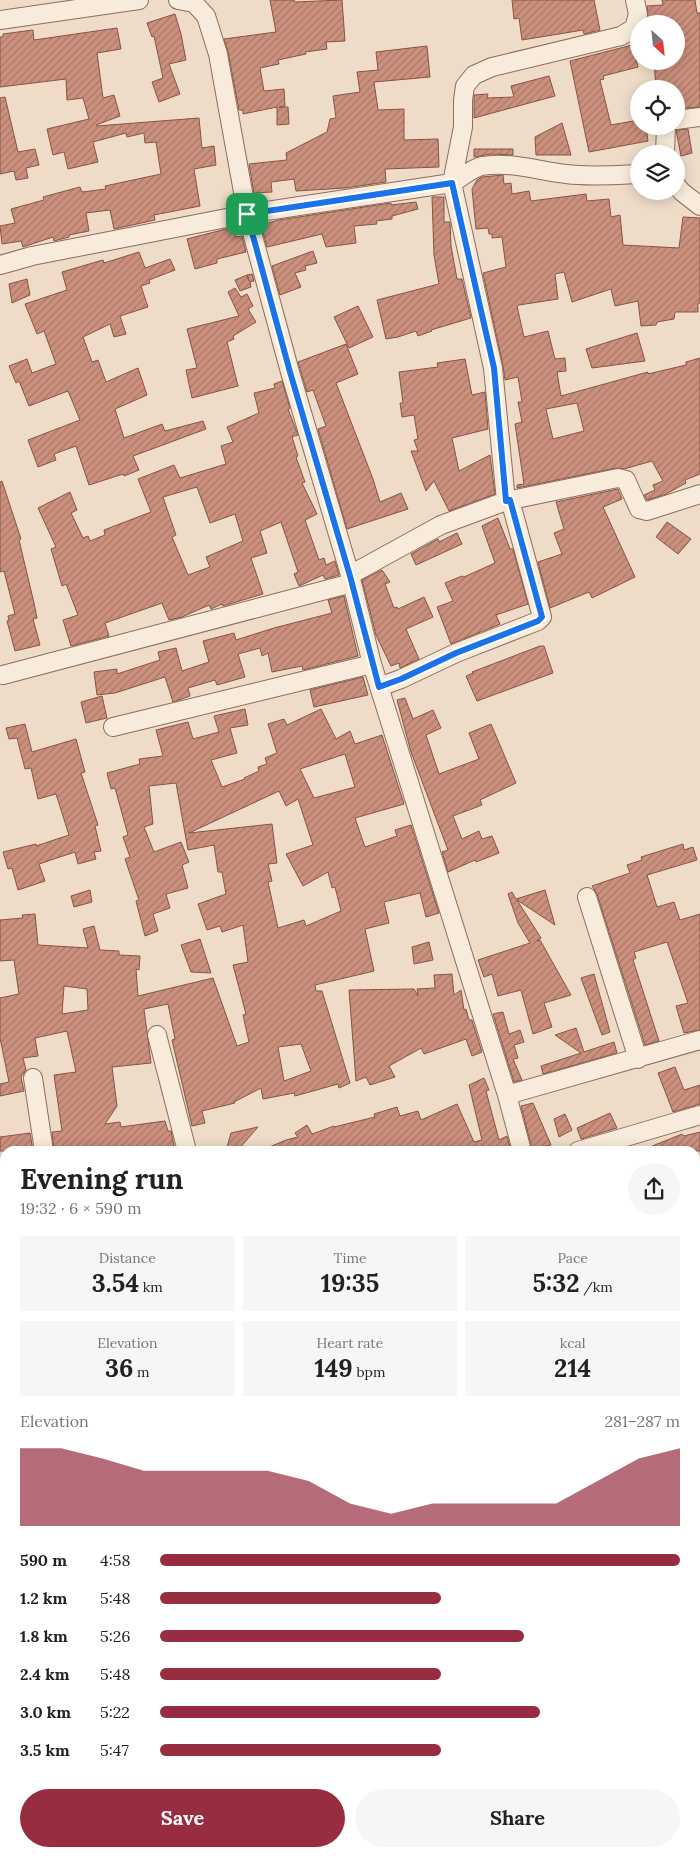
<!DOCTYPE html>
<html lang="en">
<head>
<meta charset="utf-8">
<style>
	:root { --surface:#fff; --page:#f6f6f6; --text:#222; --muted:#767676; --accent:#982d41 }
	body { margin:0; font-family:Lora,serif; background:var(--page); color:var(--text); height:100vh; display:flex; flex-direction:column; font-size:19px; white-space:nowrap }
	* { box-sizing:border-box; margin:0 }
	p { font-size:16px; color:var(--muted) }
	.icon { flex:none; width:28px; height:28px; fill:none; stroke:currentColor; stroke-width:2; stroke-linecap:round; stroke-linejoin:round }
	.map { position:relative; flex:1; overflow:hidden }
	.details { position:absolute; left:0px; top:1146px; width:700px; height:711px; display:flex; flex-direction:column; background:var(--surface); border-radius:15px 15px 0 0; box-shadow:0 2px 12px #0003 }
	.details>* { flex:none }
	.needle { width:32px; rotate:153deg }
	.controls { position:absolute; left:630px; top:15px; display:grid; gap:10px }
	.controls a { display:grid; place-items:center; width:55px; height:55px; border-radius:50%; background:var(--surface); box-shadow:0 2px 12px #0003; font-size:25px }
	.pin { position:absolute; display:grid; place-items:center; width:42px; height:42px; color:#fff; margin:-21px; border-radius:10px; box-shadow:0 2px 8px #0006 }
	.round { display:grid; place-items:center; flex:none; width:52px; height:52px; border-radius:26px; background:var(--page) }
	.summary { display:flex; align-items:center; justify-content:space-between; height:85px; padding:0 20px }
	h1 { font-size:28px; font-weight:700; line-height:38px }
	.metrics { display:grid; grid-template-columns:repeat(3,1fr); gap:8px; height:85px; padding:5px 20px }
	.metrics div { display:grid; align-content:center; border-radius:0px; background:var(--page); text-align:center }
	.metrics b { font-size:25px; font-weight:700 }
	.metrics small { font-size:14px; font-weight:400 }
	.metrics p { font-size:14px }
	.chart { height:140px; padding:10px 20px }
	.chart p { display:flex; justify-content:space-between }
	.chart svg { width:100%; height:90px; margin-top:5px; fill:var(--accent); opacity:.7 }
	.action { display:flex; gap:10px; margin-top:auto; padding:10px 20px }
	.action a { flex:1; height:58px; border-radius:30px; background:var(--accent); color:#fff; font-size:20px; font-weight:700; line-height:58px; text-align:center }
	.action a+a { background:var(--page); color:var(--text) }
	ul { padding:0 20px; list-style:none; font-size:16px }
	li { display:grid; grid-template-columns:80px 60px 1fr; align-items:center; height:38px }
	li i { height:12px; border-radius:6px; background:var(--accent) }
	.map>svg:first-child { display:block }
	.building { fill:url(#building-hatch); stroke:#895243; fill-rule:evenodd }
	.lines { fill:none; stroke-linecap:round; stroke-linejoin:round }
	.minor-casing { stroke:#8a6d5d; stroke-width:20 }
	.tertiary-casing { stroke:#8a6d5d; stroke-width:24 }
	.minor { stroke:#f9ebdb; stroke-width:18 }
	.tertiary { stroke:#f9ebdb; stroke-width:21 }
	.route-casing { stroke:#fff; stroke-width:10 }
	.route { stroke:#1a73e8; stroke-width:6 }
</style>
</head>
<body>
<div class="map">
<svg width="700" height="1857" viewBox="0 0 700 1857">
	<defs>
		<pattern id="building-hatch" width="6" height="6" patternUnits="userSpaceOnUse" patternTransform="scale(1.25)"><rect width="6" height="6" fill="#cc917e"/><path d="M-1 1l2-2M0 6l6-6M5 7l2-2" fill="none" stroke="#a77667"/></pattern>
	</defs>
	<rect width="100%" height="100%" fill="#eedcc8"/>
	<!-- building -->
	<path class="building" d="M270 0H294L295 2 342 0 345 41 326 42 327 49 305 52 306 54 278 60 279 64 260 68 264 91 284 89 285 106 279 107H288L289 124 277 125V107L243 114V110H239L228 52 224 39 276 32Z
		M512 0H594L600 30 584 34 583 30 522 40 519 18 514 19Z
		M662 0H695L697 13H700V107L676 109V89H656L654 61H676V24H670L669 18 649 22 648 17 647 6 663 5Z
		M175 14 181 34 186 60 169 64 180 94 159 102 152 82 163 78 154 36 152 37 147 23Z
		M117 28 121 49 97 53 103 98 114 95 120 116 96 125 97 126 199 118 202 148 214 146 216 165 194 169 200 206 154 215 155 220 114 229 110 210 86 213 89 231 69 235V237L54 241 53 237 23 247 21 241 2 244 0 226 15 223 11 209 44 200 43 197 80 187 82 192 106 189 105 186 161 174 156 142 145 143 144 133 127 137 126 133 93 142 98 162 68 169 64 152 53 155 47 129 89 119 83 98 67 100 66 79 0 87V37H3V34L33 30 34 40Z
		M632 45 638 67 603 76 604 79 600 80 611 125 639 120V126H646L648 141 589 152 570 61Z
		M427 46 430 77 374 82 378 110 404 109V140L438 139 439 167 385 169 386 182 345 188 296 191 294 179 271 182 272 192 254 193 249 164 287 160 286 153 327 132 330 119 336 118 333 96 360 92 357 72 378 70 376 52Z
		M549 76 555 96 474 118V95L488 94 487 98 514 97 511 86Z
		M5 97 18 152 35 149 39 165 26 168 28 178 16 180 14 171 0 174V98Z
		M562 123 571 155H536L535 137Z
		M688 129 692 153 681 156 676 130Z
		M474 149H513V155L491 154 474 157Z
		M503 175 504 184 511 183 512 194 529 191 531 201 586 194 587 201 609 199 611 217 620 215 623 245 679 248 683 217 700 218V303H698V312H675L674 319 657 322 656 325 641 326 638 301 615 306 611 289 572 302 564 272 555 274 558 299 519 305 517 306 524 337 548 331 555 359 565 358 566 371 557 372 561 396 648 372V374L686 365V362L700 358V474L685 480 686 483 666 494 647 500 644 495 655 490 653 485 663 481 652 461 624 469 616 468 517 488V485L524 484 515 424 522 422 518 402H522L518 377 505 380 503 366 483 273 506 267 502 237 492 238V234H489L488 228 476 229 472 189 477 180 482 177ZM577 403 584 431 553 439 546 409Z
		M432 197H444V222H450L451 246 457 279H462L471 318 431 330 432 331 418 336 416 331 398 337 386 339 377 300 439 284 434 255Z
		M416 202 418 209 392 216V219L376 221 377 224 354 226 356 243 326 247 322 234 267 247 261 225 279 220 391 203V205Z
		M234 227 236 237 242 236 246 252 217 259V263L195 269 187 239Z
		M313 251 317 263 305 266 306 270 295 273 301 287 280 295 272 266Z
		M139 252 145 268 170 259 175 270 149 280 150 283 141 286 148 307 120 316 126 334 114 337 110 324 83 337 92 362 98 360 106 382 138 368 147 395 115 409 124 438 162 424 165 431 203 421 206 429 133 456 139 470 124 476 123 474 89 485 76 446 54 454 56 460 38 467 28 440 80 420 68 391 29 406 19 381 16 383 9 366 27 359 32 373 56 364 44 331 37 334 25 304 67 290 62 272 103 260 104 263Z
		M252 274 254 281 250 282 251 287 240 291 235 280 247 275 249 281 247 275Z
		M27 279 30 295 12 303 9 284Z
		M235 288 241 297 247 294 253 306 248 309 256 322 233 336 234 339 227 342 238 386 192 398 186 370 197 368 187 329 239 316 228 292Z
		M358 306 373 337 349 348 334 317Z
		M637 333 645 361 592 368 586 349Z
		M346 344 358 374 336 383 373 479 380 502 401 493 408 509 347 529 318 429 326 426 313 390 307 392 298 362Z
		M465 359 472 395 485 392 488 429 452 438 459 471 490 455 495 494 449 511 434 481 426 491 411 451H418L414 440 418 439 414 415 402 417 400 403H403L399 372 438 367 437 363Z
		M282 381 290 408 288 409 298 435 292 437 298 456 296 457 305 482 302 483 317 514 305 520 319 560 324 558 326 565 335 561 339 575 325 579 323 575 299 586 294 574 298 572 281 522 260 531 267 553 251 558 263 594 223 606 222 604 211 609 209 605 182 617 169 620 162 603 105 623 109 636 71 646 63 620 78 615 66 584 62 586 51 549 56 547 38 508 70 492 77 510 71 513 83 538 88 536 90 541 105 535 104 530 151 512 138 479 174 465 180 478 226 464 221 446 233 442 227 427 259 413 254 393 275 388 274 384ZM197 487 210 523 235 514 243 541 206 557 210 567 188 575 172 537 176 535 163 497Z
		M2 481 21 539 19 540 34 603 37 618 33 619 40 645 15 651 7 621 9 620 8 616 15 614 4 571 0 572V482Z
		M618 489 622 499 603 507 635 577 592 598 589 592 550 608 538 562 562 554 554 533 564 529 556 502Z
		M498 518 510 549H513L528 604 496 615 500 624 451 644 437 607 453 601 445 583 462 576 464 577 495 563 482 526Z
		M667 522 691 539 678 554 656 537Z
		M457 533 462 544 416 565 411 554 438 539 439 542Z
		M382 570 390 582 385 584 394 608 397 607 398 609 424 597 433 617 406 629 419 659 400 668 399 663 391 666 376 635 362 580Z
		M344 596 358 656 303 670 302 666 272 672 268 653 262 656 260 648 238 654 245 677 217 685 215 680 188 688 190 696 173 702 165 677 115 693 97 695 94 672 117 669V674L160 660 158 652 176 648 182 671 209 662 203 641 234 633 236 640 274 628 332 613 328 600Z
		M540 646H544L553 673 477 701 466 676 473 673 472 672Z
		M363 677 368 695 314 707 310 690Z
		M102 696 107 718 86 723 81 702Z
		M405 698 413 719 433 710 441 728 426 735 439 774 479 759 469 733 491 724 516 783 480 800 482 805 453 816 462 839 479 831 482 839 492 836 499 853 476 862 475 860 448 872 442 852 448 850 411 752 397 700Z
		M245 709 248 725 230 728 237 753 211 760 222 787 245 779 244 778 259 771 258 767 267 764 265 758 277 753 268 724 284 719 287 725 321 709 336 739 350 731 355 744 382 735 404 804 355 818 365 847 397 836 395 830 411 825 439 913 426 917 420 893 384 902 389 923 365 929 374 971 315 985 316 991H322L350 1083 339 1088 338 1084 295 1096 294 1093 263 1099 261 1088 234 1102 235 1103 202 1111 205 1123 192 1126 172 1040 175 1039 168 1004 144 1009 151 1063 112 1067 117 1106 105 1124 120 1122 121 1127 165 1121 168 1131H171L175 1151H54L52 1132 62 1131 54 1075 76 1072 67 1031 35 1038 38 1056 23 1058 26 1070 21 1077 24 1091 0 1096V1084L9 1082 0 1038V998L19 994 14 960 0 961V920L23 918 22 915 35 914 38 945 88 948 83 929 94 926 100 950 119 951V955L140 956 139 970 136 969 138 996 213 978 237 1046 249 1042 243 1015 246 1014 233 965 248 962 243 925 222 932 220 926 207 930 198 904 226 894 222 872H218L214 845 188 850 176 783 149 786 153 824 144 827 154 852 181 842 189 862 182 865 188 888 166 894 170 908 153 914 158 931 145 936 136 901 139 900 125 859 130 857 123 837 128 835 115 788 111 789 107 773 140 764 139 759 163 756 156 730 188 722 193 739 219 732 214 716ZM345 754 355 787 314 798 300 769ZM279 791 286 806 298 799 313 845 286 854 303 886 328 872 332 888 335 887 341 911 306 926 304 920 278 928 268 882 272 881 268 864 277 863 272 824 189 833ZM64 986 87 989 88 1010 62 1014ZM301 1044 311 1071 284 1081 278 1047Z
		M25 724 32 752 76 739 85 772 81 773 98 825 95 826 101 851 94 852 96 859 78 864 75 852 39 864 45 881 18 890 12 868 8 869 3 852 36 844V846L69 835 56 794 38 799 31 768 25 769 17 738 9 739 6 728Z
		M683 844 684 850 693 847 697 860 647 875 657 907 674 902 680 920 700 914V1030L684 1033 676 1006 688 1003 667 942 634 952 636 958 633 960 659 1041 645 1045 597 894 592 886 630 873 627 865 642 860 641 857Z
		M90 890 92 902 74 907 71 896Z
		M545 890 555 925 517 900 541 938 537 941 540 940 571 995 544 1003 552 1027 533 1034 521 990 498 996 492 974 484 977 478 960 530 943 518 923 508 894 512 892 516 899Z
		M200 939 211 973 191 972 181 945Z
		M429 942 433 960 414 964 412 947Z
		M452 974 454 995 461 990 464 1010 466 1009 469 1020H472L482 1052 472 1056 466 1039 424 1054 421 1048 389 1066 395 1077 370 1085 366 1077 356 1081 349 990 414 989 418 996 417 989 435 988 434 975Z
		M594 974 610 1032 602 1035 581 978Z
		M503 1012 509 1034 520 1030 524 1042 514 1045 518 1058 513 1059 522 1080 514 1082 493 1014Z
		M576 1028 584 1052 614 1042 617 1053 543 1074 541 1066 581 1053 555 1035Z
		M675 1067 684 1090 700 1085V1104L673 1112 658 1073Z
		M484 1078 489 1090 486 1091 499 1140 507 1136 511 1151H260L286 1140 298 1137 295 1133 307 1125 312 1134 334 1126V1127L375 1117 374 1114 397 1107 400 1116 418 1111 421 1120 457 1104 474 1142 482 1140 469 1085Z
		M533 1103 551 1145 532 1149 521 1106Z
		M610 1113 617 1128 581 1139 577 1128Z
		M565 1114 572 1130 559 1137 554 1119Z
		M258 1127 238 1150 226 1151 231 1133Z
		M700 1132V1151H640L682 1134 684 1136Z
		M30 1133 33 1151H0V1137Z"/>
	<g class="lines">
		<defs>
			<path id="minor" d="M178 0 194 3 206 16 218 54 247 214 290 372 350 575 372 664 507 1095 522 1151
				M0 20 139 0
				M676 120 700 117
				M665 154 666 126
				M676 185 682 192 700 206
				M0 265 32 256 247 214 452 183C461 178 472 168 482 166 509 161 539 171 566 174 590 177 615 175 639 174
				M506 501 493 368 452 183 463 127V100L465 86 474 75 492 67 621 36 634 28 638 14 635 0
				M350 575 441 525 506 501 618 478 626 480 639 509 647 511 700 494
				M3 675 352 583
				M379 687 401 679 456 653 538 621 542 617 510 500
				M113 727 372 664
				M587 897 638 1059
				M157 1035 187 1151
				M33 1078 44 1151
				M507 1095 700 1040
				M578 1151 700 1115
				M695 1253 700 1252
				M0 1294 5 1293
				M0 1377 5 1376
				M695 1549 700 1548
				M695 1803 698 1857
				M135 1852 136 1857
				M281 1852V1857
				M419 1852V1857
				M562 1852V1857"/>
			<path id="tertiary" d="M695 1412 700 1410
				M0 1527H5"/>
		</defs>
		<!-- minor casing -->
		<use href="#minor" class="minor-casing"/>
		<!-- tertiary casing -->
		<use href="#tertiary" class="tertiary-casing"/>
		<!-- minor -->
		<use href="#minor" class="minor"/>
		<!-- tertiary -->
		<use href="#tertiary" class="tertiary"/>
	</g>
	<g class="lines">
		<defs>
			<path id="route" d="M452 183 494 368 506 501 510 500 542 617 538 621 456 653 401 679 379 687 350 576 290 372 247 214Z"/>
		</defs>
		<!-- route casing -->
		<use href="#route" class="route-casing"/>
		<!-- route -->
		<use href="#route" class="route"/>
	</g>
</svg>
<div class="controls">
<a><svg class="needle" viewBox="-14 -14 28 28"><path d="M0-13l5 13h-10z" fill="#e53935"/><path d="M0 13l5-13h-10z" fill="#767676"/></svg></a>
<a><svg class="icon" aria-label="locate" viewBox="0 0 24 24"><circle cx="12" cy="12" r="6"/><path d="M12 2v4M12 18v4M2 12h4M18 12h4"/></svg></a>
<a><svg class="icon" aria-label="layers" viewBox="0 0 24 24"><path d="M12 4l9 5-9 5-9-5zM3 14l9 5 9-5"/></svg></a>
</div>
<div class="pin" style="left:247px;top:214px;background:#1e9e55"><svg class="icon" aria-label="arrive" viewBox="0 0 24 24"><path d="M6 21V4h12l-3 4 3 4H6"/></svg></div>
<section class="details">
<div class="summary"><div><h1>Evening run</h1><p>19:32 · 6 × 590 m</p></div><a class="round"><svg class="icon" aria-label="share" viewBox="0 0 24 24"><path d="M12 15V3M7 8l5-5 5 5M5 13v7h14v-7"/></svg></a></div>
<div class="metrics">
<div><p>Distance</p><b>3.54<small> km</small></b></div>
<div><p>Time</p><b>19:35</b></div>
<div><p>Pace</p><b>5:32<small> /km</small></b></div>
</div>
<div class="metrics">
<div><p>Elevation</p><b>36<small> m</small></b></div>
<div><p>Heart rate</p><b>149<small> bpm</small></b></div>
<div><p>kcal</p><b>214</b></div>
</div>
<div class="chart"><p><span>Elevation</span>281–287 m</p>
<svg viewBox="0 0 160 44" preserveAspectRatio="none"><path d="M0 44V6L10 6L20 11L30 17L40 17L50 17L60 17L70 22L80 33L90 38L100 33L110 33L120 33L130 33L140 22L150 11L160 6V44z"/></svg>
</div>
<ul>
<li><b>590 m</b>4:58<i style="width:100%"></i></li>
<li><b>1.2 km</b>5:48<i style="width:54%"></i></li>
<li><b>1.8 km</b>5:26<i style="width:70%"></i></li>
<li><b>2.4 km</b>5:48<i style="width:54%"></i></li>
<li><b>3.0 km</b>5:22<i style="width:73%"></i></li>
<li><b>3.5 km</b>5:47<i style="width:54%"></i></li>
</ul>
<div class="action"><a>Save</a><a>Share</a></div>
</section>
</div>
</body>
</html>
